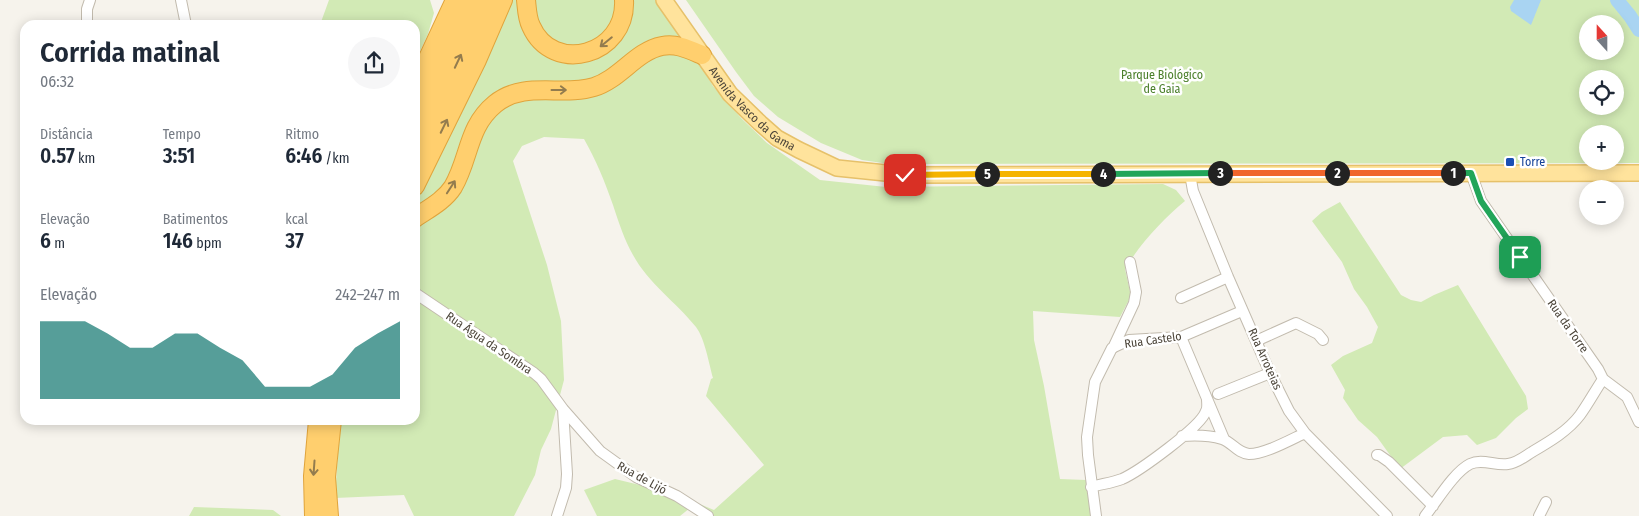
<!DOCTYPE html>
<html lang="pt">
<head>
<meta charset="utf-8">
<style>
	:root { --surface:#fff; --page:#f6f6f7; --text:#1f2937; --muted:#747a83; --accent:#0f766e }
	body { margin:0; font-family:"Fira Sans Condensed",sans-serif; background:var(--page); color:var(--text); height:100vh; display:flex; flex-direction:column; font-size:19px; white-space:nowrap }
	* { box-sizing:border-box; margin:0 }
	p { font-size:16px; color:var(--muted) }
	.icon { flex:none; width:28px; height:28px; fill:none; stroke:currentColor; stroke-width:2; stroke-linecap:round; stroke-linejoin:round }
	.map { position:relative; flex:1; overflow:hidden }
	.drawer { position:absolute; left:20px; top:20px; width:400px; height:405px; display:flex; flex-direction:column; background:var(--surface); border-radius:15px; box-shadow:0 2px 12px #0003 }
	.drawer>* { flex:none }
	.needle { width:32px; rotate:339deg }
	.tools { position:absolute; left:1579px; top:15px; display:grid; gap:10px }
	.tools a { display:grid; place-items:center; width:45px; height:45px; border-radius:50%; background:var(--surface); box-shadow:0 2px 12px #0003; font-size:25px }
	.pin { position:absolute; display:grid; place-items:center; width:42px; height:42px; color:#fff; margin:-21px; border-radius:10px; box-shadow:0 2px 8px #0006 }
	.km { position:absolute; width:25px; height:25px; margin:-12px; border-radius:50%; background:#222; color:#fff; font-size:14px; line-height:25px; text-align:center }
	.round { display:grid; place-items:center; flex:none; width:52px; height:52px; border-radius:26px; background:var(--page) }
	.overview { display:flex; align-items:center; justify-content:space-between; height:85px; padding:0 20px }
	h1 { font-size:28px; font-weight:600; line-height:38px }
	.figures { display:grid; grid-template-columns:repeat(3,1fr); gap:8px; height:85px; padding:5px 20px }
	.figures div { display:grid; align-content:center }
	.figures b { font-size:21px; font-weight:600 }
	.figures small { font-size:14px; font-weight:400 }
	.figures p { font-size:14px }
	.chart { height:140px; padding:10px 20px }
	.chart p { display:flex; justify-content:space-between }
	.chart svg { width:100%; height:90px; margin-top:5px; fill:var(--accent); opacity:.7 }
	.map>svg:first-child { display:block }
	.green { fill:#d2eab5; fill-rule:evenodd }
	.water { fill:#a9d4f2 }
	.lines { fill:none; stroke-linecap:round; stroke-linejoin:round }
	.river { stroke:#a9d4f2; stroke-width:14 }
	.street-casing { stroke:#c2bbae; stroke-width:12 }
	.primary-casing { stroke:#e6c16a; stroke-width:18 }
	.highway-casing { stroke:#e0a43c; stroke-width:20 }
	.street { stroke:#fff; stroke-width:10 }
	.primary { stroke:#ffe39c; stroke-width:15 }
	.highway { stroke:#ffcf6e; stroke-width:18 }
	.oneway { stroke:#937c4e }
	.split-1-casing { stroke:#fff; stroke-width:10 }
	.split-2-casing { stroke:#fff; stroke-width:10 }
	.split-3-casing { stroke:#fff; stroke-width:10 }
	.split-4-casing { stroke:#fff; stroke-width:10 }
	.split-5-casing { stroke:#fff; stroke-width:10 }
	.split-6-casing { stroke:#fff; stroke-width:10 }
	.split-1 { stroke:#22a559; stroke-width:6 }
	.split-2 { stroke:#f0652b; stroke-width:6 }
	.split-3 { stroke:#f0652b; stroke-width:6 }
	.split-4 { stroke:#22a559; stroke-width:6 }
	.split-5 { stroke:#f5b400; stroke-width:6 }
	.split-6 { stroke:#f5b400; stroke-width:6 }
	.transit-dot { fill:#1a4fb4; stroke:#fff; stroke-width:2 }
	.labels { text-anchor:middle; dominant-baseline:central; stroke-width:5; stroke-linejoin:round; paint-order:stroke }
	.park-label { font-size:12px; fill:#4a7f2a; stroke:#fff }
	.street-label { font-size:12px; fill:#4b4439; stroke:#fff }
	.transit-label { font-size:12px; fill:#164399; stroke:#fff; text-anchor:start }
</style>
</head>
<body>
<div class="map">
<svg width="1639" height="516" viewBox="0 0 1639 516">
	<rect width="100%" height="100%" fill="#f6f3ec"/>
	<!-- green -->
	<path class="green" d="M329 0H430L434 13 428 34 415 62V25H318L321 22Z
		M507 0H522L529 33 592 56 629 0H659L686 40 615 68 592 80 498 93 455 176 415 212V200Z
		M532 0H618L614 25C608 30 594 45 587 47 565 53 539 37 534 16 532 11 532 5 532 0Z
		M686 0H1639V163L918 164H889L862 160 821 143 778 117 754 96 736 72ZM1588 24H1615V51H1588ZM1588 79H1615V106H1588ZM1588 134H1615V161H1588Z
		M664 49 699 62 713 86 742 119 767 143 820 180 886 187 1163 184 1176 190 1185 201C1163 219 1140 244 1125 269L1131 296 1120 317 1033 311 1034 340 1044 386 1060 479 1086 480 1092 516H706L695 504 680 516H597L584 490 615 479 673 493 714 510 764 465 706 396 711 379 713 378C709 364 705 339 696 327 676 302 649 284 633 255 624 239 619 223 613 205 605 182 596 160 584 139L544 137 522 146 513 161 547 265 561 321 564 380 551 429 541 450 535 475 514 516H414L404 495 335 498 340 420H415V223L429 213 494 109 521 100 548 99Z
		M1340 202 1401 295 1411 300 1421 302 1434 295 1458 285 1526 396 1528 409 1516 418 1496 438 1477 445 1467 435 1443 437 1400 469 1377 437 1358 420 1343 398 1345 390 1331 365 1343 356 1372 343 1378 327 1367 307 1354 289 1342 262 1312 221 1322 212Z
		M194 507 273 510 281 516H189Z"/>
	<!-- water -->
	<path class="water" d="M1514 0H1541L1531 25 1511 11 1510 7Z"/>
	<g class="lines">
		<!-- river -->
		<path class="river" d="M1617 0 1630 16 1639 30"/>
		<defs>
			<path id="street" d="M181 0 186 25
				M87 25V9L90 0
				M1471 173 1481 201 1598 369 1603 379 1627 397 1639 422
				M1190 174 1193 191 1228 277 1270 373 1289 411 1305 433 1387 516
				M415 293 534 373 541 379 563 409 600 451 636 477 677 496 708 516
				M1181 298 1228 277
				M1181 337 1224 439
				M1256 341 1296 323 1318 334 1323 340
				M1113 348 1134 303 1136 292 1130 262
				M1218 394 1270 373
				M1182 436C1196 435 1209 435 1222 439 1232 442 1237 453 1249 454 1265 454 1290 440 1305 433
				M1377 455H1379L1389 462 1433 506
				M1091 487C1101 484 1112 483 1122 479 1138 472 1201 427 1206 411 1208 408 1207 402 1207 399
				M557 516 566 488 567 474 563 409
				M1096 516 1088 455 1087 437 1095 382 1112 348 1129 340 1181 337 1242 311
				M1425 516C1437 501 1454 472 1470 464 1482 458 1495 466 1508 464 1517 463 1524 457 1532 452 1549 442 1568 431 1580 415 1588 404 1595 391 1603 379
				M1539 516 1546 502"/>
			<g id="primary">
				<path id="s1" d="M664 0 730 94 760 123 777 138 799 150 837 168 905 175 1639 173"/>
			</g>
			<path id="highway" d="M526 0C527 9 527 18 531 26 553 76 627 55 624 0
				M415 86 455 0
				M415 120 472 0
				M415 152 487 0
				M415 186 477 60 503 0
				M415 218C428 209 444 201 453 187 470 158 467 127 495 104 524 80 562 97 594 87 620 79 636 51 662 46 676 43 688 49 702 55
				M314 516 313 476 318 420
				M329 516 326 477 332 420"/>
		</defs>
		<!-- street casing -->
		<use href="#street" class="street-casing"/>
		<!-- primary casing -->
		<use href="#primary" class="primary-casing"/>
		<!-- highway casing -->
		<use href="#highway" class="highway-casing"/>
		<!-- street -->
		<use href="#street" class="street"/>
		<!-- primary -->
		<use href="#primary" class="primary"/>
		<!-- highway -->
		<use href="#highway" class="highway"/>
	</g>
	<!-- one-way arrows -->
	<defs><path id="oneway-shaft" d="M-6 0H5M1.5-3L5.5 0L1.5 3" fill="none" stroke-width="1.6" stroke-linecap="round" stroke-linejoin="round" transform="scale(1.25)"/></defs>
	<g class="oneway">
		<use href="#oneway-shaft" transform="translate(606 42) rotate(141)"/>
		<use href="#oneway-shaft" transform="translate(458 61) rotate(-65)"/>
		<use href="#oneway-shaft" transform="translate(559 90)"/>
		<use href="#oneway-shaft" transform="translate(444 126) rotate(-64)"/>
		<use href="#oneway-shaft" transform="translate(451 187) rotate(-57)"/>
		<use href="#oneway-shaft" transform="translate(314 468) rotate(94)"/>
	</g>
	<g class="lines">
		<defs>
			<path id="split-1" d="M1453 173H1471L1481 201 1520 257"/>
			<path id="split-2" d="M1337 173H1453"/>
			<path id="split-3" d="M1220 173H1337"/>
			<path id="split-4" d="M1103 174 1220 173"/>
			<path id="split-5" d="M987 174H1103"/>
			<path id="split-6" d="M905 175 987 174"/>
		</defs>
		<!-- split-1 casing -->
		<use href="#split-1" class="split-1-casing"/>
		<!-- split-2 casing -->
		<use href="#split-2" class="split-2-casing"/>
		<!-- split-3 casing -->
		<use href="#split-3" class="split-3-casing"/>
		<!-- split-4 casing -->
		<use href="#split-4" class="split-4-casing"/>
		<!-- split-5 casing -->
		<use href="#split-5" class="split-5-casing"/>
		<!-- split-6 casing -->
		<use href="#split-6" class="split-6-casing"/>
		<!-- split-1 -->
		<use href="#split-1" class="split-1"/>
		<!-- split-2 -->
		<use href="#split-2" class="split-2"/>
		<!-- split-3 -->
		<use href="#split-3" class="split-3"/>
		<!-- split-4 -->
		<use href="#split-4" class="split-4"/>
		<!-- split-5 -->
		<use href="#split-5" class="split-5"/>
		<!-- split-6 -->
		<use href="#split-6" class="split-6"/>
	</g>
	<!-- markers -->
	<rect class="transit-dot" x="1505" y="157" width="10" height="10" rx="2.5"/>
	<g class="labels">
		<!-- park labels -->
		<g class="park-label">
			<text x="1162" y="75">Parque Biológico<tspan x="1162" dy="14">de Gaia</tspan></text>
		</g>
		<!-- street labels -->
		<g class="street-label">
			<text stroke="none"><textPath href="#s1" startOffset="141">Avenida Vasco da Gama</textPath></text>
			<text transform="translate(1568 326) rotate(55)">Rua da Torre</text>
			<text transform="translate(1153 340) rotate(-8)">Rua Castelo</text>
			<text transform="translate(489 343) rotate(34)">Rua Água da Sombra</text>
			<text transform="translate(1265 359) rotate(66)">Rua Arroteias</text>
			<text transform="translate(642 478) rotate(29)">Rua de Lijó</text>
		</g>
		<!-- transit labels -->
		<g class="transit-label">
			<text x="1520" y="162">Torre</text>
		</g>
	</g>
</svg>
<div class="tools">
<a><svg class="needle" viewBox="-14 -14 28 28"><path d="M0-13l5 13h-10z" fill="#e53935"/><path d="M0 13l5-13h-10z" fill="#747a83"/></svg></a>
<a><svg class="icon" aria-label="locate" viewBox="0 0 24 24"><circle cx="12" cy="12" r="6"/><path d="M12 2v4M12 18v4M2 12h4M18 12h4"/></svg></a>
<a>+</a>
<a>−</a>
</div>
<div class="pin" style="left:1520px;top:257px;background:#1e9e55"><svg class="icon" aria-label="arrive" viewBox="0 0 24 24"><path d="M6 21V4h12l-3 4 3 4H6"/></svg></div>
<div class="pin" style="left:905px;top:175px;background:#d93025"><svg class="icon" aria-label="check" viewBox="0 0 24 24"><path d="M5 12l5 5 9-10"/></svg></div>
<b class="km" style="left:1453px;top:173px">1</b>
<b class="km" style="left:1337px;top:173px">2</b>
<b class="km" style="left:1220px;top:173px">3</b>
<b class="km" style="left:1103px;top:174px">4</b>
<b class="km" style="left:987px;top:174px">5</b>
<section class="drawer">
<div class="overview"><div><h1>Corrida matinal</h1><p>06:32</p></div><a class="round"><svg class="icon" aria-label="share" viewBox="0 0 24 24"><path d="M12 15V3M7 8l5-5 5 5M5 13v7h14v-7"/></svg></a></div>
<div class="figures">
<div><p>Distância</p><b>0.57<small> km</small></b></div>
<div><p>Tempo</p><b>3:51</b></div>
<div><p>Ritmo</p><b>6:46<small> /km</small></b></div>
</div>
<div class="figures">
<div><p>Elevação</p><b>6<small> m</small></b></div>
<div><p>Batimentos</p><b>146<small> bpm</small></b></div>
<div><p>kcal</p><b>37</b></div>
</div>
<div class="chart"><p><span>Elevação</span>242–247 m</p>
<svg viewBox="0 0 160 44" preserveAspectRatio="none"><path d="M0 44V6L10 6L20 6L30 12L40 19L50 19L60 12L70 12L80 19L90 25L100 38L110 38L120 38L130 32L140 19L150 12L160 6V44z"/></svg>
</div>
</section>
</div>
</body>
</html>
